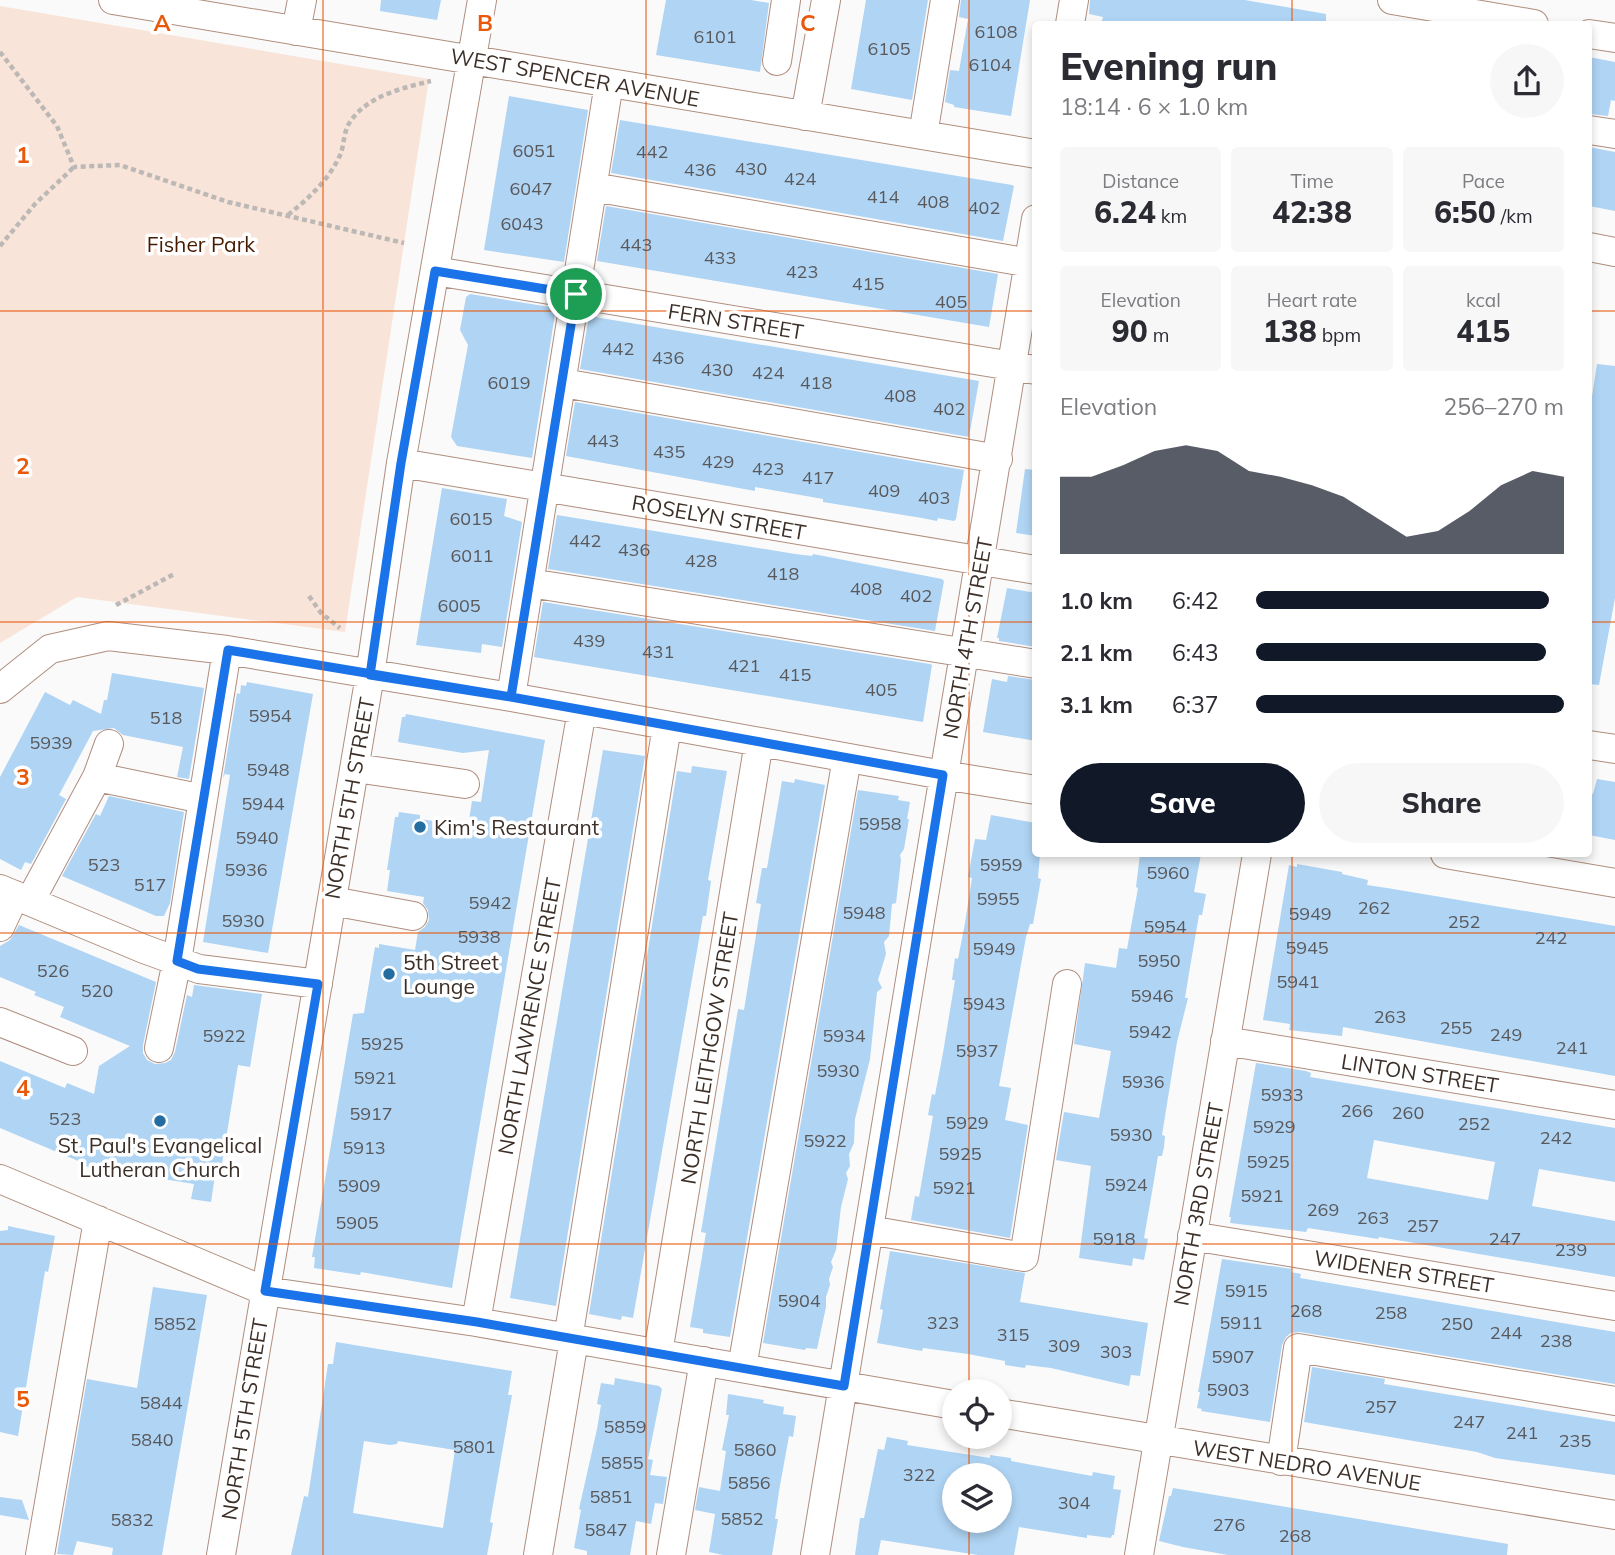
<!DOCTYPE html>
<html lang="en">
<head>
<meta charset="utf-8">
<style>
	:root { --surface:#fff; --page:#f7f7f7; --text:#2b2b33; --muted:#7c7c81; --accent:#111827 }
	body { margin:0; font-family:Mulish,sans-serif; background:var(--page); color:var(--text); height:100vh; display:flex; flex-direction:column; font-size:26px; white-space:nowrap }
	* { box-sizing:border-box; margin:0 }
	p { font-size:23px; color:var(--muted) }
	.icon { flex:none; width:38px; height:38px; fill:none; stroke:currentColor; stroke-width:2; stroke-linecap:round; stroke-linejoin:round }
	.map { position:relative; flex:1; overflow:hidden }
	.sheet { position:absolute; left:1032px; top:21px; width:560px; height:836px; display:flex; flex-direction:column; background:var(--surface); border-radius:7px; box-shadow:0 4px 10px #0003 }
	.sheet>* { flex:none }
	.tools { position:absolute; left:942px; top:1379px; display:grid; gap:14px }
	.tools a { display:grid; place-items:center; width:70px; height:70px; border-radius:50%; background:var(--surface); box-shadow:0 4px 10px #0003; font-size:35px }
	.pin { position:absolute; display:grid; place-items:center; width:60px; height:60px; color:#fff; margin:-30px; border:4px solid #fff; border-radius:50%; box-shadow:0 2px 7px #0007 }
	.round { display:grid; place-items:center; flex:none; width:74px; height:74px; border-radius:37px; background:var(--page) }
	.summary { display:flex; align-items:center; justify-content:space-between; height:119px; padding:0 28px }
	h1 { font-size:38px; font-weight:800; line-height:52px }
	.metrics { display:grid; grid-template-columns:repeat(3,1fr); gap:10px; height:119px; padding:7px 28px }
	.metrics div { display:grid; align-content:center; border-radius:7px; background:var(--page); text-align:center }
	.metrics b { font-size:30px; font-weight:800 }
	.metrics small { font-size:19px; font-weight:400 }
	.metrics p { font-size:19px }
	.chart { height:196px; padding:14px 28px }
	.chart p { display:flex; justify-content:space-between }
	.chart svg { width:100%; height:126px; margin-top:7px; fill:var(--accent); opacity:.7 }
	.primary-button { display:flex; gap:14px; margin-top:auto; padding:14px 28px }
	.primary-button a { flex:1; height:80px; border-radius:42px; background:var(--accent); color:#fff; font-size:28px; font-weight:800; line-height:80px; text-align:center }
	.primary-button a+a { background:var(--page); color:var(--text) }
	ul { padding:0 28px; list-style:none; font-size:23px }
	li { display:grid; grid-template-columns:112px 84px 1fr; align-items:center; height:52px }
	li i { height:18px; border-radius:9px; background:var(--accent) }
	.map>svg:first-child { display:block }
	.green { fill:#f9e4d9 }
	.building { fill:#afd4f4; fill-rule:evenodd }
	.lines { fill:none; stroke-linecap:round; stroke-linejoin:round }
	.minor-casing { stroke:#af8e7f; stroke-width:30 }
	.path { stroke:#bcb8b6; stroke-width:4.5; stroke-dasharray:5 3.5; stroke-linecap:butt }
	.minor { stroke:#fff; stroke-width:28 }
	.route-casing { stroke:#fff; stroke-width:14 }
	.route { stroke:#1a73e8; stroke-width:9 }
	.grid { fill:none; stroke:#e8590c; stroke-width:2; stroke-opacity:0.55 }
	.poi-dot { fill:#246da1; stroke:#fff; stroke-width:2.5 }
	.labels { text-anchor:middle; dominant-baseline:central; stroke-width:7; stroke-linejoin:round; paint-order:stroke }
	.number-label { font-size:18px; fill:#59585b }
	.street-label { font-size:21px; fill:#3c2f28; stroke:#fff }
	.park-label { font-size:21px; fill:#471a00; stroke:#fff }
	.poi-label { font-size:21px; fill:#3c2f28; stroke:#fff; text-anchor:start }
	.grid-label { font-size:23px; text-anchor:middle; font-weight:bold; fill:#e8590c; stroke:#fff; stroke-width:7; stroke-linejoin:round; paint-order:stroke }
</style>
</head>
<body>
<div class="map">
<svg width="1615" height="1555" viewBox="0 0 1615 1555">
	<rect width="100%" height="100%" fill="#fafafa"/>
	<!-- green -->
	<path class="green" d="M0 6 429 79 345 632 77 597 0 643Z"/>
	<!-- building -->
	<path class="building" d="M381 0H441L437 20 380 11Z
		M666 0H751L769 3 760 72 656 55Z
		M866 0H928L912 100 851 89Z
		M961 0H1030L1011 116 954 107V105L945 102 950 70 959 71 968 19 959 17Z
		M1090 0H1245L1326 14V24H1101L1103 17 1089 14Z
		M1589 57 1615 62V101L1611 100 1608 116 1589 114Z
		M509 96 588 110 564 262 484 250Z
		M620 120 1012 185 1014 186 1003 241 611 173Z
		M1589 147 1615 152V211L1589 206Z
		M606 206 998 274 989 327 597 261Z
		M470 294 556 308 532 458 457 446 451 437 468 345 460 330 466 297Z
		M589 316 979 381 969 437 580 369Z
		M1597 364 1615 366V598L1599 685 1589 684V416Z
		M575 402 964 470 956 519 954 521 938 518 937 521 922 518 823 502V499L755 487V491L706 482 566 456Z
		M1025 469 1036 470V536L1016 533Z
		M442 488 507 499 504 516 522 522 502 647 482 644 481 653 416 645Z
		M557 515 795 554 812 556 813 554 942 579 944 581 935 631 548 569Z
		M1007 588 1036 593V647L999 641V638H997Z
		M543 602 930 664 932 665 923 722 534 657Z
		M112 673 204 688 189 779 177 777 183 747 123 735 114 728 93 731 59 795 66 799 31 864 25 862 21 870 0 859V777L45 692 70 705 73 700 101 714 104 700H107Z
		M1008 676 1036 680V741L983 732 992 679 1007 682Z
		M247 682 313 694 268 953 203 942 230 775 225 774 223 778 237 693 240 694 241 685 246 686Z
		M406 714 545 740 452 1288 361 1272 360 1275 314 1268 315 1257H312L353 1014 364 1013 375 947 379 948V944L415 950 418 932 425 927 429 920 428 910 423 903 424 897 387 891 390 870H387L395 817H398L399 812 420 815V819L468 826 472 801 481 802 489 750 463 753 398 742 402 717H405Z
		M603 750 645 756 556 1306 510 1298Z
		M692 766 727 771 708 880 711 881 706 916H703L633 1318 622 1316 621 1320 589 1314 677 771 691 773Z
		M795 779 825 785 730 1337 703 1333V1329L690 1327 706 1233 701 1232 738 1009 744 1010 761 904 756 903 762 868H767L782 781 794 783Z
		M1597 779 1615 782V840L1589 835V793L1593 794Z
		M858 790 899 796 898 800 910 802 907 819H909L904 849 900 855 901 860 896 903 892 904 889 936 884 942 886 954 878 980 882 988 877 992 870 1059 855 1119 854 1143 849 1154 850 1166 846 1173 848 1179 841 1207 836 1250 831 1262 833 1267 829 1279 830 1285 826 1297V1307L817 1349 806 1348 805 1350 763 1343Z
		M109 796 184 812 170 903 164 916H156L62 876 96 814 100 816Z
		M991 815 1036 823V854H1040L1038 878 1041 879 1033 924H1030L1026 937 999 1086 1011 1088 1005 1120 1028 1125 1010 1238 911 1220 915 1196 919 1197 933 1116 928 1115 932 1094 935 1095 943 1053 955 980H952L955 958 958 959 965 923 972 878 968 877 975 839 986 840Z
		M1140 854H1201L1194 892 1206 894 1202 915H1199L1189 973 1185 998H1188L1177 1042 1162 1135 1165 1136 1164 1147 1162 1156H1158L1152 1192 1144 1238 1148 1239 1144 1260 1133 1258 1132 1266 1079 1258 1091 1166 1056 1160 1064 1112 1099 1118 1111 1051 1074 1044 1085 963 1116 968 1119 948 1127 949 1138 888 1136 887Z
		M1297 864 1342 872V874L1368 880 1367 885 1387 888 1615 926V1076L1343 1027 1342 1036 1289 1030 1290 1024 1263 1020 1289 865 1297 867Z
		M19 925 156 982 143 1045V1053L147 1060 155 1064 165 1063 171 1060 175 1052 187 995 192 997 194 985 262 994 250 1067 238 1065 221 1170 216 1169 211 1202 191 1199 194 1184 83 1166V1163L0 1128V1061L65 1088 67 1083 94 1094 99 1066 130 1046 60 1017 64 1007 34 995 36 992 0 977V946L10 940Z
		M1256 1063 1306 1071 1311 1073 1310 1077 1615 1128V1182L1539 1169 1532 1206 1615 1221V1277L1379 1237 1378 1239 1308 1228 1306 1232 1230 1223 1231 1217H1229ZM1374 1140 1495 1162 1488 1200 1367 1178Z
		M8 1226 55 1236 48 1272 45 1271 18 1436 0 1432V1231L8 1230Z
		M890 1251 1025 1273 1020 1302 1148 1323 1140 1376 1131 1375 1129 1386 1051 1368 1026 1365 1025 1368 1005 1365V1361L968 1354 923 1348 922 1351 877 1343 883 1310 880 1309Z
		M1222 1259 1292 1269 1291 1272 1301 1274 1300 1278 1615 1332V1384L1300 1332 1291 1333 1286 1337 1282 1345 1270 1422 1201 1411 1202 1409 1197 1408 1200 1392H1198Z
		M153 1287 207 1295 162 1555H112L113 1548 77 1541 73 1555 57 1554 87 1379 137 1388Z
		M336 1342 512 1371 508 1395H512L490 1522 493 1523 487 1555H291L304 1496 308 1497 328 1364H333ZM364 1441 390 1445 397 1444 398 1441 455 1450 443 1528 353 1513Z
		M1312 1367 1385 1379 1384 1384 1615 1422V1475L1495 1458 1477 1452 1304 1422Z
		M615 1378 659 1386 662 1389 648 1459 653 1460 650 1475 667 1477 663 1504 655 1503 651 1524 636 1521 630 1555H587V1551L574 1548 581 1510 579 1509 597 1429 601 1405 597 1404 601 1383 614 1385Z
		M728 1394 764 1400 763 1403 784 1407 783 1414 796 1416 793 1437 789 1436 779 1491 775 1519H778L772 1555H723L709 1552 715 1514 695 1510 699 1487 720 1491 726 1451 722 1450 729 1415H726Z
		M887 1437 908 1441 907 1445 990 1458V1455L1011 1458V1461L1092 1476 1093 1472 1115 1476 1113 1489 1121 1490 1114 1535H1112L1111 1538 1087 1535V1538L1019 1527 1014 1555H978L881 1540 878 1555H855L860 1518H864L878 1449 884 1450ZM954 1475H999V1521H954Z
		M1173 1488 1508 1544 1507 1555H1228L1183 1547 1159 1541 1169 1496H1171Z
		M0 1497 22 1500 29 1520 0 1515Z"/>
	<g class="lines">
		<defs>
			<path id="minor" d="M113 0 1036 154
				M1392 0 1534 24
				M1070 24 1074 0
				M296 31 302 0
				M1589 34 1615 38
				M777 61 786 0
				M805 116 826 0
				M1589 130 1615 134
				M923 135 945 0
				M593 187 1036 264
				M1589 247 1615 252
				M435 271 1036 370
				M563 383 998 459
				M401 463 1036 570
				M530 583 1036 664
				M0 689 50 649 108 636 227 650 511 697 943 775 1036 790
				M511 697 609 83
				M1589 745 1615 749
				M355 768 465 784
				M97 777 109 744
				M1445 854 1615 883
				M0 889 144 949 199 969 318 984
				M30 901 97 777 203 799
				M332 901 413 916
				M0 927 15 895
				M0 1022 73 1051
				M1225 1041 1615 1105
				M159 1048 177 961 227 650
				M0 1179 265 1291 476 1322 954 1405
				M869 1230 1024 1257 1067 984
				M1192 1236 1615 1306
				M476 1322 582 710
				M568 1339 667 726
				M658 1353 759 742
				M742 1368 847 758
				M999 1413 1615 1515
				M1281 1461 1298 1348 1615 1401
				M40 1555 98 1220
				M221 1555 370 675 401 463 482 0
				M538 1555 574 1340
				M671 1555 704 1361
				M815 1555 1036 219
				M1139 1555 1257 854"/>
		</defs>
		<!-- minor casing -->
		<use href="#minor" class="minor-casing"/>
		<!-- path -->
		<path class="path" d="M0 52 57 126 74 167 120 165 228 202 404 243
			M288 215C309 198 330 179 341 153 344 144 344 130 350 122 367 96 402 88 431 81
			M0 246 35 204 74 167
			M309 596 321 613 340 628
			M116 605 176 573"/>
		<!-- minor -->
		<use href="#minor" class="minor"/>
	</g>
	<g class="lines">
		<defs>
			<path id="route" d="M576 294 511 697 228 650 177 961 198 969 318 984 265 1291 477 1322 844 1386 943 775 511 697 370 675 401 463 435 271 576 294"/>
		</defs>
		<!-- route casing -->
		<use href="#route" class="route-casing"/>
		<!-- route -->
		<use href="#route" class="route"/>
	</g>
	<!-- grid -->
	<path class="grid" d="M323 0V1555M646 0V1555M969 0V1391M1292 0V24M0 311H1036M1589 311H1615M0 622H1036M1589 622H1615M1292 854V1555M0 933H1615M0 1244H1615M969 1437V1475M969 1521V1555"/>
	<!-- markers -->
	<g class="poi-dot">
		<circle cx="420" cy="827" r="7"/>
		<circle cx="389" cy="974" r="7"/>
		<circle cx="160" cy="1121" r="7"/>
	</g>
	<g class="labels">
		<!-- number labels -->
		<g class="number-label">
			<text x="996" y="31">6108</text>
			<text x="715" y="36">6101</text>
			<text x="889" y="48">6105</text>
			<text x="990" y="64">6104</text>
			<text x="534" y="150">6051</text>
			<text x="652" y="151">442</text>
			<text x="751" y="168">430</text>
			<text x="700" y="169">436</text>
			<text x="800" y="178">424</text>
			<text x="531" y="188">6047</text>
			<text x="883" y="196">414</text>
			<text x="933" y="201">408</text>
			<text x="984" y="207">402</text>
			<text x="522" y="223">6043</text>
			<text x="636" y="244">443</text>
			<text x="720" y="257">433</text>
			<text x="802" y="271">423</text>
			<text x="868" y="283">415</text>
			<text x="951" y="301">405</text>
			<text x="618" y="348">442</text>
			<text x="668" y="357">436</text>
			<text x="717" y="369">430</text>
			<text x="768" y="372">424</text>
			<text x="509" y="382">6019</text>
			<text x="816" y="382">418</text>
			<text x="900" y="395">408</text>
			<text x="949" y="408">402</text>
			<text x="603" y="440">443</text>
			<text x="669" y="451">435</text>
			<text x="718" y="461">429</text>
			<text x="768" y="468">423</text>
			<text x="818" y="477">417</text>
			<text x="884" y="490">409</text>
			<text x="934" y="497">403</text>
			<text x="471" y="518">6015</text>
			<text x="585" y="540">442</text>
			<text x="634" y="549">436</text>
			<text x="472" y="555">6011</text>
			<text x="701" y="560">428</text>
			<text x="783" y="573">418</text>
			<text x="866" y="588">408</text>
			<text x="916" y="595">402</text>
			<text x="459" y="605">6005</text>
			<text x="589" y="640">439</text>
			<text x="658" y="651">431</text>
			<text x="744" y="665">421</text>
			<text x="795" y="674">415</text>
			<text x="881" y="689">405</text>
			<text x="270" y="715">5954</text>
			<text x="166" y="717">518</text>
			<text x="51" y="742">5939</text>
			<text x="268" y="769">5948</text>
			<text x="263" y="803">5944</text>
			<text x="880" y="823">5958</text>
			<text x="257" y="837">5940</text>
			<text x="104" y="864">523</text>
			<text x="1001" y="864">5959</text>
			<text x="246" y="869">5936</text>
			<text x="1168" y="872">5960</text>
			<text x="150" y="884">517</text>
			<text x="998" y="898">5955</text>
			<text x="490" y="902">5942</text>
			<text x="1374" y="907">262</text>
			<text x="864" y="912">5948</text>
			<text x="1310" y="913">5949</text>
			<text x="243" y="920">5930</text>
			<text x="1464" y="921">252</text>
			<text x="1165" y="926">5954</text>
			<text x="479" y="936">5938</text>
			<text x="1551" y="937">242</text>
			<text x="1307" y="947">5945</text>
			<text x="994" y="948">5949</text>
			<text x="1159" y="960">5950</text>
			<text x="53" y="970">526</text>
			<text x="1298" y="981">5941</text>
			<text x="97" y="990">520</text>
			<text x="1152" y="995">5946</text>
			<text x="984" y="1003">5943</text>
			<text x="1390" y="1016">263</text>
			<text x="1456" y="1027">255</text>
			<text x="1150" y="1031">5942</text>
			<text x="1506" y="1034">249</text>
			<text x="224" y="1035">5922</text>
			<text x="844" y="1035">5934</text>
			<text x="382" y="1043">5925</text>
			<text x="1572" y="1047">241</text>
			<text x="977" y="1050">5937</text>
			<text x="838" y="1070">5930</text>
			<text x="375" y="1077">5921</text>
			<text x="1143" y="1081">5936</text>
			<text x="1282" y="1094">5933</text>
			<text x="1357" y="1110">266</text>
			<text x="1408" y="1112">260</text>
			<text x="371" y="1113">5917</text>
			<text x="65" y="1118">523</text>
			<text x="967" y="1122">5929</text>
			<text x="1474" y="1123">252</text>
			<text x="1274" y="1126">5929</text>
			<text x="1131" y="1134">5930</text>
			<text x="1556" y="1137">242</text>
			<text x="825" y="1140">5922</text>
			<text x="364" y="1147">5913</text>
			<text x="960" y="1153">5925</text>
			<text x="1268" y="1161">5925</text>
			<text x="1126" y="1184">5924</text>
			<text x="359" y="1185">5909</text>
			<text x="954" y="1187">5921</text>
			<text x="1262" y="1195">5921</text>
			<text x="1323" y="1209">269</text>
			<text x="1373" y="1217">263</text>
			<text x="357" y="1222">5905</text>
			<text x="1423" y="1225">257</text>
			<text x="1114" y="1238">5918</text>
			<text x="1505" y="1238">247</text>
			<text x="1571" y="1249">239</text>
			<text x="1246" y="1290">5915</text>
			<text x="799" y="1300">5904</text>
			<text x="1306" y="1310">268</text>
			<text x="1391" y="1312">258</text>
			<text x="943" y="1322">323</text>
			<text x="1241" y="1322">5911</text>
			<text x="175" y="1323">5852</text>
			<text x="1457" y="1323">250</text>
			<text x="1506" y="1332">244</text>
			<text x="1013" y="1334">315</text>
			<text x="1556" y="1340">238</text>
			<text x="1064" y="1345">309</text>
			<text x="1116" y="1351">303</text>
			<text x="1233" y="1356">5907</text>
			<text x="1228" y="1389">5903</text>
			<text x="161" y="1402">5844</text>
			<text x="1381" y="1406">257</text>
			<text x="1469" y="1421">247</text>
			<text x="625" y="1426">5859</text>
			<text x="1522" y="1432">241</text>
			<text x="152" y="1439">5840</text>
			<text x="1575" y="1440">235</text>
			<text x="474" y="1446">5801</text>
			<text x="755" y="1449">5860</text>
			<text x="622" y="1462">5855</text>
			<text x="919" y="1474">322</text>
			<text x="749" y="1482">5856</text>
			<text x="611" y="1496">5851</text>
			<text x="1074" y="1502">304</text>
			<text x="742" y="1518">5852</text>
			<text x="132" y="1519">5832</text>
			<text x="1229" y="1524">276</text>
			<text x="606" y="1529">5847</text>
			<text x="1295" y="1535">268</text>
		</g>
		<!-- street labels -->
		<g class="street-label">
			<text transform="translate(575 77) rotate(10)">WEST SPENCER AVENUE</text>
			<text transform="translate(736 321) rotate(9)">FERN STREET</text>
			<text transform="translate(719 517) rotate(10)">ROSELYN STREET</text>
			<text transform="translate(967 638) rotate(-80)">NORTH 4TH STREET</text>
			<text transform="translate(349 798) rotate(-80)">NORTH 5TH STREET</text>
			<text transform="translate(529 1016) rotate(-80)">NORTH LAWRENCE STREET</text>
			<text transform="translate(709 1048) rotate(-81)">NORTH LEITHGOW STREET</text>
			<text transform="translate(1420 1073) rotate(9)">LINTON STREET</text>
			<text transform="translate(1198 1204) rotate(-80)">NORTH 3RD STREET</text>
			<text transform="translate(1404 1271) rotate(9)">WIDENER STREET</text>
			<text transform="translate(244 1419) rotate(-81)">NORTH 5TH STREET</text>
			<text transform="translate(1307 1465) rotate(9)">WEST NEDRO AVENUE</text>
		</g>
		<!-- park labels -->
		<g class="park-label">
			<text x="201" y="244">Fisher Park</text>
		</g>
		<!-- poi labels -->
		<g class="poi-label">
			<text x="434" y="827">Kim's Restaurant</text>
			<text x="403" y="962">5th Street<tspan x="403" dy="24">Lounge</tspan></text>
			<text x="160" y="1145" text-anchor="middle">St. Paul's Evangelical<tspan x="160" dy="24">Lutheran Church</tspan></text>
		</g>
	</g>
	<g class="grid-label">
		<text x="162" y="31">A</text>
		<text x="485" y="31">B</text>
		<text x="808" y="31">C</text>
		<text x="23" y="163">1</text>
		<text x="23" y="474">2</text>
		<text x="23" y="785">3</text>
		<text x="23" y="1096">4</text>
		<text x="23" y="1407">5</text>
	</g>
</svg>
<div class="tools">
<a><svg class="icon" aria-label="locate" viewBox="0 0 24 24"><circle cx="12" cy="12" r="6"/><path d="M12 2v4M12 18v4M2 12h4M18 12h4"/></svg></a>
<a><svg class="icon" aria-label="layers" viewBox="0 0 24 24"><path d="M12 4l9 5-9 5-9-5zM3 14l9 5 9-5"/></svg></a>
</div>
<div class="pin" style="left:576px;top:294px;background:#1e9e55"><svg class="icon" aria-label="arrive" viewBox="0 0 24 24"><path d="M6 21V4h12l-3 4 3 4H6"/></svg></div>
<section class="sheet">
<div class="summary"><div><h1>Evening run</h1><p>18:14 · 6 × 1.0 km</p></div><a class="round"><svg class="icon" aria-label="share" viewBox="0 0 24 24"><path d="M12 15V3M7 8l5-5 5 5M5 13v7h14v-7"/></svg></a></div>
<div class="metrics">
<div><p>Distance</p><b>6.24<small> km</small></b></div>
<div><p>Time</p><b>42:38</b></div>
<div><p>Pace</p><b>6:50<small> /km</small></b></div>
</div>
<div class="metrics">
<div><p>Elevation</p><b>90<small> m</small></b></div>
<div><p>Heart rate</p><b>138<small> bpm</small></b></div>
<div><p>kcal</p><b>415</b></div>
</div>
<div class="chart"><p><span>Elevation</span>256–270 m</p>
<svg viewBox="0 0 160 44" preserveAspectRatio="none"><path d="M0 44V17L10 17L20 13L30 8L40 6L50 8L60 15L70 17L80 20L90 24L100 31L110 38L120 36L130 29L140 20L150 15L160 17V44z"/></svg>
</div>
<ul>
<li><b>1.0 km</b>6:42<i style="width:95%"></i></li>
<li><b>2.1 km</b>6:43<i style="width:94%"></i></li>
<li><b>3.1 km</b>6:37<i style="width:100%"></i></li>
</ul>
<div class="primary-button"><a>Save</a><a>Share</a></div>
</section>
</div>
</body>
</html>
